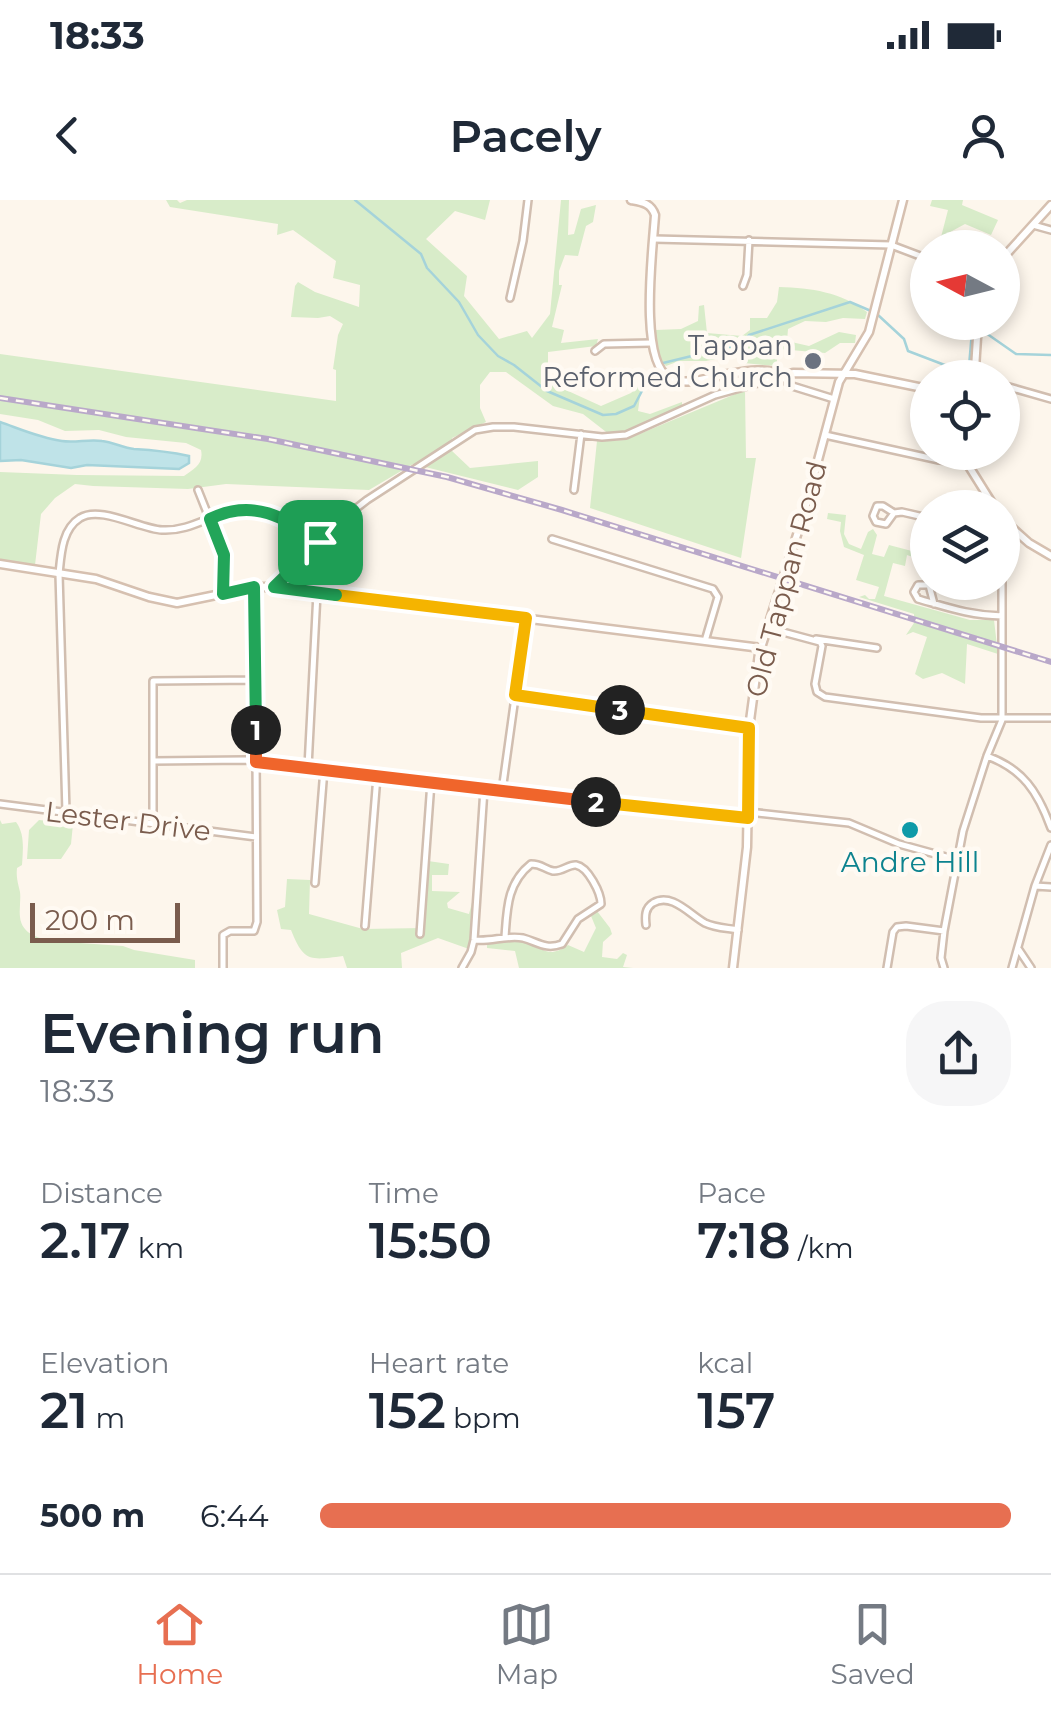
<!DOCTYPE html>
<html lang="en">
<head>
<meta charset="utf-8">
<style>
	:root { --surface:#fff; --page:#f6f6f7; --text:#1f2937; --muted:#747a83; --line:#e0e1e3; --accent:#e76f51 }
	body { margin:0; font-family:Montserrat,sans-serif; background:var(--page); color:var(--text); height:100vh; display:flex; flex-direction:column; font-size:38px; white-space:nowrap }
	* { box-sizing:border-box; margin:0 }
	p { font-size:32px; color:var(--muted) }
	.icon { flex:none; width:55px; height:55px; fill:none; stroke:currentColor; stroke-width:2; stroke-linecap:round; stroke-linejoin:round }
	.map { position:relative; height:768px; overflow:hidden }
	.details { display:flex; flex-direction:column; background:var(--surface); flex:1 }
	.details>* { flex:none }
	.needle { width:65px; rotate:277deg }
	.buttons { position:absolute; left:910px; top:30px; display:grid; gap:20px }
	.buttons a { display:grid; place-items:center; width:110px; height:110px; border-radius:50%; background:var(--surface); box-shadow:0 5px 15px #0003; font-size:50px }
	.scale { position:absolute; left:30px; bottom:25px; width:150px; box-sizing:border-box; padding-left:10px; border:5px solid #7a5c4d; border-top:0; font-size:28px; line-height:35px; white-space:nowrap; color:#7a5c4d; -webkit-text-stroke:8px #fffaf3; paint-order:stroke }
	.pin { position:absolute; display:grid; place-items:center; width:85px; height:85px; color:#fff; margin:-42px; border-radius:20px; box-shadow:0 5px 15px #0006 }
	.km { position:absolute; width:50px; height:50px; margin:-25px; border-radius:50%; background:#222; color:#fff; font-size:28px; line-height:50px; text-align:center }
	.round { display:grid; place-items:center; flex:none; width:105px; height:105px; border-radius:40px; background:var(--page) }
	.headline { display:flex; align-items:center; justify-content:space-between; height:170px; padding:0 40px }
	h1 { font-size:55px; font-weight:600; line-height:75px }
	.stats { display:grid; grid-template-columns:repeat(3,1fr); gap:15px; height:170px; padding:10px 40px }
	.stats div { display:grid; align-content:center }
	.stats b { font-size:50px; font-weight:600 }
	.stats small { font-size:28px; font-weight:400 }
	.stats p { font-size:28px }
	ul { padding:0 40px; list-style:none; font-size:32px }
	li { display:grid; grid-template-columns:160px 120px 1fr; align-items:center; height:75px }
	li i { height:25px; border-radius:12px; background:var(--accent) }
	.status { display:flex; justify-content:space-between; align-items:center; height:70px; padding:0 50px; background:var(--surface); direction:ltr }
	.status svg { height:28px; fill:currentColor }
	header { display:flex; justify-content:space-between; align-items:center; height:130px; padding:0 40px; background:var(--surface); font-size:45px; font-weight:600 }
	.tab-bar { display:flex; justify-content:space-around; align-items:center; height:140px; border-top:2px solid var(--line); background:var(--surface); font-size:28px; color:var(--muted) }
	.tab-bar a { display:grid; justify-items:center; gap:5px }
	.tab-bar .active { color:var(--accent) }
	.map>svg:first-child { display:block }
	.green { fill:#d8ecc9 }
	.water { fill:#bfe3e8; stroke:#a5d3da; stroke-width:2.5 }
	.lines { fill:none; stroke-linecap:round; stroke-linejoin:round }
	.stream { stroke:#a5d3da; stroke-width:2.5 }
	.street-casing { stroke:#d1beb0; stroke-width:10 }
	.secondary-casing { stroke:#d6c0b0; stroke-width:11 }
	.street { stroke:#fff; stroke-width:5 }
	.secondary { stroke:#fff; stroke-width:6 }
	.rail-casing { stroke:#b9a8c9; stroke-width:6 }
	.rail { stroke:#fffaf3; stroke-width:2.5; stroke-dasharray:8; stroke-linecap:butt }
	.split-1-casing { stroke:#fff; stroke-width:20 }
	.split-2-casing { stroke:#fff; stroke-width:20 }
	.split-3-casing { stroke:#fff; stroke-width:20 }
	.split-4-casing { stroke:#fff; stroke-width:20 }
	.split-5-casing { stroke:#fff; stroke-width:20 }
	.split-1 { stroke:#22a559; stroke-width:12 }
	.split-2 { stroke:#f0652b; stroke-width:12 }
	.split-3 { stroke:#f5b400; stroke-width:12 }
	.split-4 { stroke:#f5b400; stroke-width:12 }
	.split-5 { stroke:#22a559; stroke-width:12 }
	.worship-dot { fill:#6b7280; stroke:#fffaf3; stroke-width:4 }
	.culture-dot { fill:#0f9aa8; stroke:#fffaf3; stroke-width:4 }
	.labels { text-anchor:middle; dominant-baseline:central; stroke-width:9; stroke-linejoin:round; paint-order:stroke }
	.worship-label { font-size:28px; fill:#5b616d; stroke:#fffaf3; text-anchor:end }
	.street-label { font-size:28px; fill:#7a5c4d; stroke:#fffaf3 }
	.culture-label { font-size:28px; fill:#0d838f; stroke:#fffaf3 }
</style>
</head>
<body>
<div class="status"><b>18:33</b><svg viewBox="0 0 49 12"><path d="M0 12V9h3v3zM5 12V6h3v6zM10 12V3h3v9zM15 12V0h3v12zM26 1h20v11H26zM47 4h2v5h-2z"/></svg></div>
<header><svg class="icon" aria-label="back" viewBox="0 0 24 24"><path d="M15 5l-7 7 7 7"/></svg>Pacely<svg class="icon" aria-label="person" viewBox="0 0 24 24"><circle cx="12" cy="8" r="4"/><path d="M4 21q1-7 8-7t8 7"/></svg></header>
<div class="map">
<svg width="1051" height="768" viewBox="0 0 1051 768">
	<rect width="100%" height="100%" fill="#fdf6ec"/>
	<!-- green -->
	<path class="green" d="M166 0H177L180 3 187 0H490L485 20 455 11 426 39 467 76 464 96 499 139 527 131 532 138 550 114 561 0H569L568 35 574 34 581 9 596 5 593 22 586 26 578 56 565 55 559 71V85H562L552 127 564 130 561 143 598 139 596 146 548 152V170L555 185 601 206 631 193 642 182 638 211 650 214 682 202V207L626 232 610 235 583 214 553 206 506 172H490L480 185V208L486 222 452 238 451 250 470 268 538 261V277L518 290 413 264 369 290 226 284 188 289 93 286 75 284 55 298 41 314 35 365 0 360V272L77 275 184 276C194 269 204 264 201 250L186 243 126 237 99 230 65 231 38 220 0 214V154L336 201V170L333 169 338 135 343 124 330 116 318 118 291 117 295 86 298 82 315 92 359 107 360 85 333 78 336 61 293 30 277 35 278 24 170 7Z
		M932 0H963L962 5 998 20 991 35 965 24 941 37 948 10 930 6Z
		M779 87C812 88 840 92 867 112L865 119 843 118 826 122 805 121 788 129 787 141 809 146 839 132 856 135 855 143H840L825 153 779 149 776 166 744 163 740 154 706 161H679L666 166C655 155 653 146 656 130L681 129 698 121 699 106 704 105 707 133 742 136 750 130V118H767L777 102Z
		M745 190 746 258H756L741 358 590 308 597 241 625 240Z
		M828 313 846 315 844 334 849 344 861 349 868 332 873 329 877 335 872 354 884 357 889 345 927 355V362L907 355 905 366 893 363 884 396 970 420H994L998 454 967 444 965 484 942 473 923 479 915 474 927 437 913 432 906 435 914 423V414L859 397 865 395 869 399H875L879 387 856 380 864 355 844 347 840 331 841 322 827 319Z
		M0 620 2 624 16 622C25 634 23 650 22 665L17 668C16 678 18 683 20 692 21 700 19 709 20 717 22 740 55 743 73 739L80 743 123 746 134 750 195 760V768H0Z
		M39 620 73 624 71 644 61 659H27L29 630Z
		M428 661 449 664 448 675H432V691L460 692 447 703 448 708 469 714 473 699 474 700 469 749 438 738 401 753 402 768H347L343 756C311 760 304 763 291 730L281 729 277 710 285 707 287 679 310 680 309 714 363 729 422 728Z
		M597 711 610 728 612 734 603 742 602 757 617 759 623 753 627 755 623 767 633 768H519L515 751 487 748V744C498 742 509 739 521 741 542 745 546 761 568 745L584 752 596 728 591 716Z"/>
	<!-- water -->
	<path class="water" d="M0 222C20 229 40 238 62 241 75 243 89 239 102 241 113 242 123 248 134 249 152 250 171 252 189 256V263L179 269 87 265 71 268 21 260 0 261Z"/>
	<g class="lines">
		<!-- stream -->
		<path class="stream" d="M355 0 421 54 427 68 459 102 478 135 498 156 514 165 547 191 603 215 616 214 634 206 652 172 657 168
			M878 115 904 139 908 151 963 172 968 170 969 166 972 131H983L1016 154 1051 155
			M663 163 741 144 749 135 850 102 871 111"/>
		<defs>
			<path id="street" d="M1033 25 1051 30
				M654 39 891 45 928 59
				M743 86 747 75 749 40
				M510 98 523 41 528 0
				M595 151 604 144 651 143
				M1002 185 1051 199
				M825 235 939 260 964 262
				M198 290 224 355 223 394
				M574 290 581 234
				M894 313 886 324 876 322 873 316 877 306H883L894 313 902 312 928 318
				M552 339 713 389 718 397 705 441
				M274 387 349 314 367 300 475 230 493 227H514L602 237 626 235 715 195 783 176 789 185 834 199
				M934 404 929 385H918L914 392 918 399C950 408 969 415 1002 416
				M768 428 820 442 822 446 815 484 817 492 825 497 981 518H1051
				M816 439 877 448
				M515 495 749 528
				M987 556C1023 569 1038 592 1051 628
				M153 561 245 560 746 618
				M308 567 317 393
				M502 591 526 418
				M0 604 256 637
				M66 612 59 374C61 354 62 329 80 318 100 305 140 329 162 330 195 332 219 307 251 309 277 312 300 328 320 342
				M749 612 849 623 899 644 957 660
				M153 624V481L255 480
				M315 683 324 569
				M1035 686 1051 687
				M646 725C645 716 645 708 653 703 672 692 690 715 705 723 715 728 727 728 738 730
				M365 726 377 576
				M420 734 431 582
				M474 740C491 742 506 735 523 738 538 742 545 750 562 744L578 719 601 704C601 693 588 667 576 665 569 664 562 672 553 671 544 669 542 664 531 664 507 683 507 709 505 737
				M1019 750 1031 768
				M223 768V735L230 731H254L257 722 255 387
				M462 768 471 752 474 740 484 589
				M887 768 893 732 897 727 906 726 944 731
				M944 768 941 758 944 731 963 631 987 556 1002 520V382
				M1012 768 1035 686 1051 645"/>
			<path id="secondary" d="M631 0C642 2 651 3 655 15 653 47 638 163 670 178 685 186 707 178 723 175 741 172 767 166 783 176L793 173 855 174 928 189
				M1002 59 1051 5
				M969 178 975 169 978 122
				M960 252 995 308
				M1002 319 1029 343 1051 356
				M0 364 96 379 149 397 177 403 255 387H274L761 448
				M733 768 747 647 749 528 759 454 803 316 839 182 869 132 903 0"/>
		</defs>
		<!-- street casing -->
		<use href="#street" class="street-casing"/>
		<!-- secondary casing -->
		<use href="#secondary" class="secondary-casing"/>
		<!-- street -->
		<use href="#street" class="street"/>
		<!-- secondary -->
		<use href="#secondary" class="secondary"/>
		<defs>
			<path id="rail" d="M0 198 268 239 447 277 562 310 1051 462"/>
		</defs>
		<!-- rail casing -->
		<use href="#rail" class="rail-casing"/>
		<!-- rail -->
		<use href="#rail" class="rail"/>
	</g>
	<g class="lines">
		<defs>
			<path id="split-1" d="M256 530 254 387 223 394 224 355 210 319C253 298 285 317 320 342"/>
			<path id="split-2" d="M256 530V562L596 602"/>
			<path id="split-3" d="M596 602 748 618 749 528 620 510"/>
			<path id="split-4" d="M336 395 526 418 515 495 620 510"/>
			<path id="split-5" d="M320 342 274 387 336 395"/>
		</defs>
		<!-- split-1 casing -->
		<use href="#split-1" class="split-1-casing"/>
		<!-- split-2 casing -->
		<use href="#split-2" class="split-2-casing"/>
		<!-- split-3 casing -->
		<use href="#split-3" class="split-3-casing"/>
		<!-- split-4 casing -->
		<use href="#split-4" class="split-4-casing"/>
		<!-- split-5 casing -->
		<use href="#split-5" class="split-5-casing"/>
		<!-- split-1 -->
		<use href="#split-1" class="split-1"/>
		<!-- split-2 -->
		<use href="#split-2" class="split-2"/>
		<!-- split-3 -->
		<use href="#split-3" class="split-3"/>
		<!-- split-4 -->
		<use href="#split-4" class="split-4"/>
		<!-- split-5 -->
		<use href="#split-5" class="split-5"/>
	</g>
	<!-- markers -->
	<circle class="worship-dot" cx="813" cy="161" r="10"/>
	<circle class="culture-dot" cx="910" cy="630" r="10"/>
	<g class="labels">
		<!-- worship labels -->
		<g class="worship-label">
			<text x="793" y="145">Tappan<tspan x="793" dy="32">Reformed Church</tspan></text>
		</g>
		<!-- street labels -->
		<g class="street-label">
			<text transform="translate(786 379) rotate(-75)">Old Tappan Road</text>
			<text transform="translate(128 621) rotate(7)">Lester Drive</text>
		</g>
		<!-- culture labels -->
		<g class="culture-label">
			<text x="910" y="662">Andre Hill</text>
		</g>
	</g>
</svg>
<div class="buttons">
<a><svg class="needle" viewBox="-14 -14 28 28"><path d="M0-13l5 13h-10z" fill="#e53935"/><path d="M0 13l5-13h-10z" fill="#747a83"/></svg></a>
<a><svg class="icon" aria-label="locate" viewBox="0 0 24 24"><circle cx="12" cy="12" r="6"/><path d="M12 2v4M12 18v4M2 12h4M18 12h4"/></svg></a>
<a><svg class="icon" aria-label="layers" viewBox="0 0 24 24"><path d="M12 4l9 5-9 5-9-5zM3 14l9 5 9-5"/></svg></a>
</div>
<div class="scale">200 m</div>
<div class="pin" style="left:320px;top:342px;background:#1e9e55"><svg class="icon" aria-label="arrive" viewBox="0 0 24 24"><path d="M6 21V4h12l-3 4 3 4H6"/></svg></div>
<b class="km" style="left:256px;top:530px">1</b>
<b class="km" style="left:596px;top:602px">2</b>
<b class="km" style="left:620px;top:510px">3</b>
</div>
<section class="details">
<div class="headline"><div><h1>Evening run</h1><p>18:33</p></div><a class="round"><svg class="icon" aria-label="share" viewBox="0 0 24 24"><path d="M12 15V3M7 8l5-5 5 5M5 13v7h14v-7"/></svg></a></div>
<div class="stats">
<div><p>Distance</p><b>2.17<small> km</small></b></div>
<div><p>Time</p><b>15:50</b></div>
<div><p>Pace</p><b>7:18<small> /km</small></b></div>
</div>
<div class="stats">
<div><p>Elevation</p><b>21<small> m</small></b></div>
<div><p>Heart rate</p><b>152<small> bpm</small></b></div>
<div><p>kcal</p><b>157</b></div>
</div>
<ul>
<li><b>500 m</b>6:44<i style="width:100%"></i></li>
</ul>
</section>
<nav class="tab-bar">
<a class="active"><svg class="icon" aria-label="home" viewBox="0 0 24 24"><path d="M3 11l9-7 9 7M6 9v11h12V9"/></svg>Home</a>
<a><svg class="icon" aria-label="map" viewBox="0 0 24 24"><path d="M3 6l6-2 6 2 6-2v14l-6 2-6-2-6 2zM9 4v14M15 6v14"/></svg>Map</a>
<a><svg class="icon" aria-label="saved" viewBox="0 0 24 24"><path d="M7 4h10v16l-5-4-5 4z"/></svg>Saved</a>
</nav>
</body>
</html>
